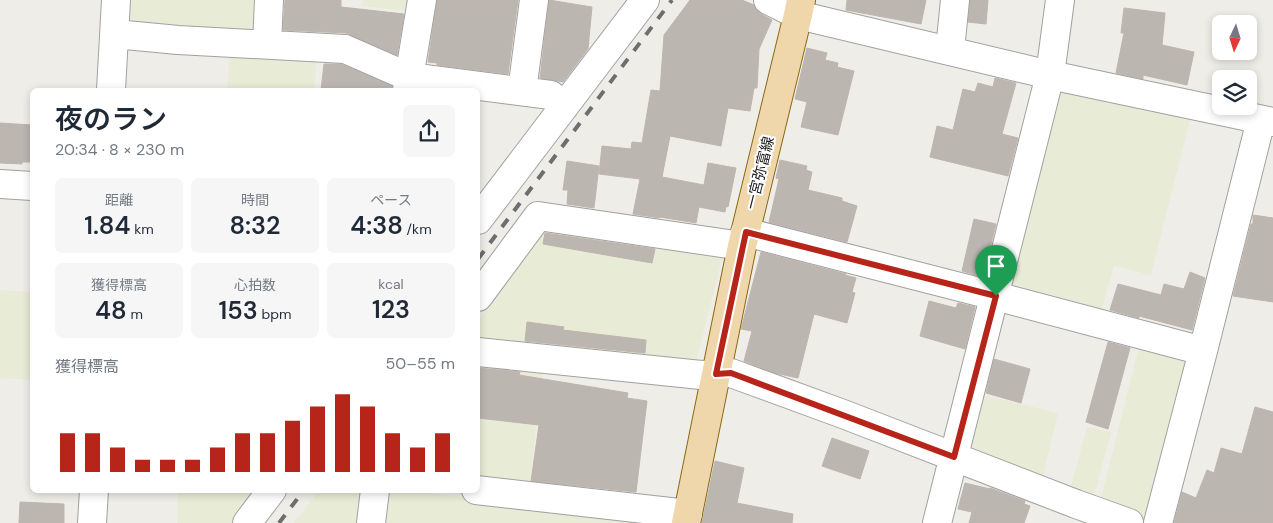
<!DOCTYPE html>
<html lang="ja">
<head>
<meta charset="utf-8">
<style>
	:root { --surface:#fff; --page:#f6f6f7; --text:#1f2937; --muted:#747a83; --accent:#b6241a }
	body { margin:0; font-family:"DM Sans","Noto Sans JP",sans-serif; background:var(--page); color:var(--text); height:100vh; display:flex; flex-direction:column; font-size:19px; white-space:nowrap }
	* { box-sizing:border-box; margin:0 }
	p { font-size:16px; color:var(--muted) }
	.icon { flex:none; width:28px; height:28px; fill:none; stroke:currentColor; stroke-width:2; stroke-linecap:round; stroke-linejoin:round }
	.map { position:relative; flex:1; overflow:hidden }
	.details { position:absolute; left:30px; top:88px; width:450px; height:405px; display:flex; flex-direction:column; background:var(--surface); border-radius:8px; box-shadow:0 2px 8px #0003 }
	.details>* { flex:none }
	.needle { width:32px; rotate:184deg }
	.fabs { position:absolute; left:1212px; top:15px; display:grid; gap:10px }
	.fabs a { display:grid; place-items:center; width:45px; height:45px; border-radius:8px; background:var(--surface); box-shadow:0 2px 8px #0003; font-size:25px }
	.pin { position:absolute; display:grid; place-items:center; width:42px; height:42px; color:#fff; margin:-51px -21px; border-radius:50% 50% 50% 0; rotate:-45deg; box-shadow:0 0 5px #0007 }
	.pin .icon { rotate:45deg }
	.round { display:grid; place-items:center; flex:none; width:52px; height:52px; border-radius:8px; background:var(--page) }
	.headline { display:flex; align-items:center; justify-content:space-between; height:85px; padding:0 25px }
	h1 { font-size:28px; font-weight:600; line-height:38px }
	.metrics { display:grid; grid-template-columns:repeat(3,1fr); gap:8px; height:85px; padding:5px 25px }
	.metrics div { display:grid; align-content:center; border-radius:8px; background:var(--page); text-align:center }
	.metrics b { font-size:25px; font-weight:600 }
	.metrics small { font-size:14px; font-weight:400 }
	.metrics p { font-size:14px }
	.chart { height:140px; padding:10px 25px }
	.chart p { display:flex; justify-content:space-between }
	.chart svg { width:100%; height:90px; margin-top:5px; stroke:var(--accent); stroke-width:6 }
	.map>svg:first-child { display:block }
	.farmland { fill:#e8ebd5 }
	.building { fill:#bcb6b1; stroke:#bfb5ac }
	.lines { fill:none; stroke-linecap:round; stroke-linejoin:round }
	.minor-casing { stroke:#a1a1a1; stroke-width:30 }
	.major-casing { stroke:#886913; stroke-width:30 }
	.minor { stroke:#fff; stroke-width:28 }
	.major { stroke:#f0d7ab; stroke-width:28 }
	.rail { stroke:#6e6e6e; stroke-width:4; stroke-dasharray:10 10; stroke-linecap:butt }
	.route-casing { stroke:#fff; stroke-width:10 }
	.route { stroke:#b6241a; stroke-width:6 }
	.labels { text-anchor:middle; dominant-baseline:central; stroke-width:4; stroke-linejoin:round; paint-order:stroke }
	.street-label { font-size:15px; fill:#202020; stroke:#fff }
</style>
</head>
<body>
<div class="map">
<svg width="1273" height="523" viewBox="0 0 1273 523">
	<rect width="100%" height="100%" fill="#efede8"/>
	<!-- farmland -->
	<path class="farmland" d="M121 0H262L260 38 124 31Z
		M363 0H409L408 11 362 6Z
		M230 48 317 56 314 90H227Z
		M1054 90 1190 120 1151 275 1114 266 1099 318 1006 284Z
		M548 225 724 251 696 362 478 346V321Z
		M0 290 32 292V380L0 378Z
		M1141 340 1194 353 1153 523 1100 502Z
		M478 360 543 366 529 490 478 483Z
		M978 394 1058 413 1042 480 972 455 963 445Z
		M1087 427 1111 432 1093 499 1070 490Z
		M188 490H259L235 523H177L178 492 188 491Z
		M319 490H362L360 523H294Z
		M385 490H405L664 522V523H382Z"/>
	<!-- building -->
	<path class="building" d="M285 0H341V7L404 14 397 55 346 33 283 30Z
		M437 0H518L508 74 437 65V63L428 62Z
		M549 0 592 7 588 49 563 82 540 78Z
		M690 0H742L754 5 761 14 772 20 759 49 757 88H754L750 111 728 108 721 146 670 136 662 177 704 185 708 163 736 168 728 207 726 206 725 212 699 207 696 223 660 217V218L633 214 640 179 599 174 602 146 631 149 632 142 642 143 651 90 660 91 664 35Z
		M847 0H926L921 24 846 10Z
		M970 0H988L986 24 968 22Z
		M1124 8 1165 13 1162 45 1194 52 1187 85 1143 75V79L1116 73 1124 33H1121Z
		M807 48 827 53 825 60 838 63 837 67 854 71 838 135 801 127 807 102 795 99Z
		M324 64H341L392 86V90H321Z
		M995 78 1016 83 1002 134 1018 138 1008 176 930 157 937 126 953 130 963 89 975 92 978 83 993 87Z
		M0 123 32 125V162H22V164L0 163Z
		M780 160 807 166 806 170 812 172 808 190 842 198V201L857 206 847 242 769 222 779 179 776 178Z
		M567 161 599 166 594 208 567 204 568 190H563Z
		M1253 215 1273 218V302L1233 296 1251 224H1253Z
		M974 219 996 224 983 277 962 271Z
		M545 233 655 249 652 263 543 244Z
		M761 252 846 274 845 275 856 278 852 292 855 293 847 323 814 314 798 378 775 373 744 361 752 331 741 329Z
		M1190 272 1205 278 1192 330 1139 316V318L1110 310 1118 284 1161 295 1164 284 1184 289Z
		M929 301 956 308 958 303 975 307 965 349 920 336Z
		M527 322 564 327 563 330 646 340 645 353 525 341Z
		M1108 342 1130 348 1108 429 1086 422Z
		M994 359 1030 369 1021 403 986 393Z
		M478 368 520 372 519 375 628 393 627 398 647 401 636 492 531 481 539 425 478 418Z
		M1255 407 1273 412V523H1174L1182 492 1196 498 1207 470 1214 473 1221 448 1242 454Z
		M832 438 869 451 860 479 822 466Z
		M715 461 744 468 737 503 793 514 792 523H702Z
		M965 483 990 489V488L1025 501 1024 504 1030 506 1024 523H969L972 512 958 509Z
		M20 502 64 504V523H19Z"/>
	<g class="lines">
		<defs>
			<path id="minor" d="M768 0 798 15 1050 75 1273 122
				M115 34 178 40 345 49 409 77 551 95 564 107
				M267 44 269 0
				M950 50 955 0
				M111 90 116 0
				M407 90 422 0
				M522 91 534 0
				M0 184 32 186
				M478 220 645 0
				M745 232 995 296 1203 351
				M478 297 538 216 742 246
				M478 352 701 375 731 373 843 414 1076 504 1129 523
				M476 490 688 514
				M92 523 94 490
				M247 523 272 490
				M371 523 375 490
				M937 523 1050 75 1060 0
				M1158 523 1203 351 1261 120"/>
			<path id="major" d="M686 523 742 246 798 15 801 0"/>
		</defs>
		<!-- minor casing -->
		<use href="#minor" class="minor-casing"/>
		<!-- major casing -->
		<use href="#major" class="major-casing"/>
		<!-- minor -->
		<use href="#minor" class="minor"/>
		<!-- major -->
		<use href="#major" class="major"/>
		<!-- rail -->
		<path class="rail" d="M478 259 672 0
			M279 523 304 490"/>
	</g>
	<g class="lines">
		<defs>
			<path id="route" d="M746 232 996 296 954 457 731 373 716 374Z"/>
		</defs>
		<!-- route casing -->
		<use href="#route" class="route-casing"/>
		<!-- route -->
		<use href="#route" class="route"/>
	</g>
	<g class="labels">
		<!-- street labels -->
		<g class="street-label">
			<text transform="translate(760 173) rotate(-76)">一宮弥富線</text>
		</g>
	</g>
</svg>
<div class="fabs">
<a><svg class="needle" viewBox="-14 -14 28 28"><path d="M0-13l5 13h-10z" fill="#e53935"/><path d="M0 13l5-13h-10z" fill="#747a83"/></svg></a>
<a><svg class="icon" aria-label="layers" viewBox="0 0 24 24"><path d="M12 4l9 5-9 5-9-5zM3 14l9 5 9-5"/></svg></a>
</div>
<div class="pin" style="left:996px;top:296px;background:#1e9e55"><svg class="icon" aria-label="arrive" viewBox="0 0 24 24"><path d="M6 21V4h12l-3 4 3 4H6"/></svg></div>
<section class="details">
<div class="headline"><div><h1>夜のラン</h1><p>20:34 · 8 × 230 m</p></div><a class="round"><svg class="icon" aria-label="share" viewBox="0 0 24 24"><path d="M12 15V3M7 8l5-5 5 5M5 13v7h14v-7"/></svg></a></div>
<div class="metrics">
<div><p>距離</p><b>1.84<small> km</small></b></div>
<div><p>時間</p><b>8:32</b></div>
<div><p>ペース</p><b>4:38<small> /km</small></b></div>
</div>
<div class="metrics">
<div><p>獲得標高</p><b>48<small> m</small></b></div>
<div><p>心拍数</p><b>153<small> bpm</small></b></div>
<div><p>kcal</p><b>123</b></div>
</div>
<div class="chart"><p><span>獲得標高</span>50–55 m</p>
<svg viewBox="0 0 160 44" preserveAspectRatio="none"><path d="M5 44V25M15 44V25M25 44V32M35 44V38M45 44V38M55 44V38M65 44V32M75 44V25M85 44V25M95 44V19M105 44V12M115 44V6M125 44V12M135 44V25M145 44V32M155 44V25"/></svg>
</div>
</section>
</div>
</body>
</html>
